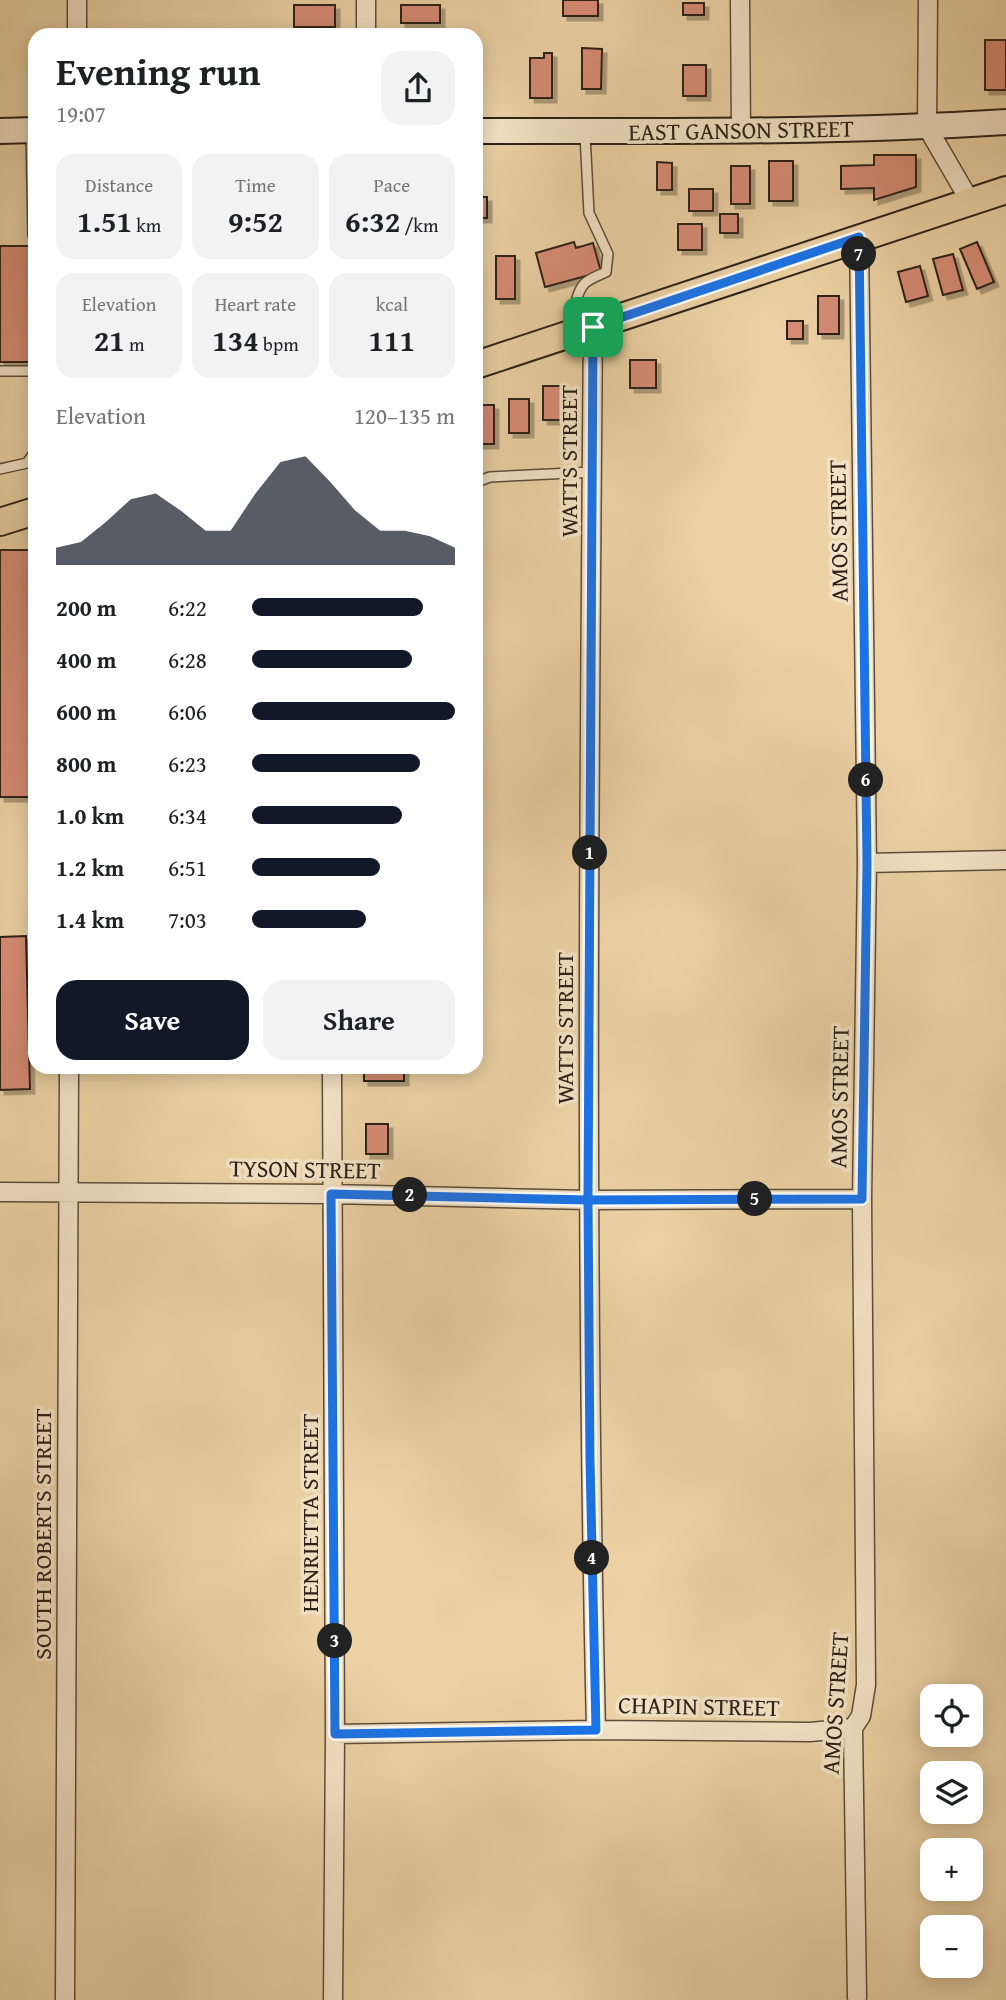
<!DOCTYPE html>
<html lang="en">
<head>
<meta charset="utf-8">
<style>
	:root { --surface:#fff; --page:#f2f2f2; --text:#202124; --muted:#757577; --accent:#111827 }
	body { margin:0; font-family:"Gentium Book Plus",serif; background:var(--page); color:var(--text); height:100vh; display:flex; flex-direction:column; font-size:26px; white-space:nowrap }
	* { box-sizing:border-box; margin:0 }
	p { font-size:23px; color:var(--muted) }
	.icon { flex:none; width:38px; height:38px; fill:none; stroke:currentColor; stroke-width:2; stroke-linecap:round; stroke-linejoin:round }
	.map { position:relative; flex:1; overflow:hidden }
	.details { position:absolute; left:28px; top:28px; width:455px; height:1046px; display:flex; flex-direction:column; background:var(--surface); border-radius:21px; box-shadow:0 4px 18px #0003 }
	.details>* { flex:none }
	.controls { position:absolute; left:920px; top:1684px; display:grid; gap:14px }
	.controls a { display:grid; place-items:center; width:63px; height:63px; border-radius:14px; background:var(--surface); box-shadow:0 4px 18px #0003; font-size:35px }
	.pin { position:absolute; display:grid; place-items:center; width:60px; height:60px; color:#fff; margin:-30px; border-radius:14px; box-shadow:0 4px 10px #0006 }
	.km { position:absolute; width:35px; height:35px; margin:-18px; border-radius:50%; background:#222; color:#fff; font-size:19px; line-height:35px; text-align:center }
	.round { display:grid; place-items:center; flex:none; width:74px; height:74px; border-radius:21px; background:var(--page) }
	.headline { display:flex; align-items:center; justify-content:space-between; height:119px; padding:0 28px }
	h1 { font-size:38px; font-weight:600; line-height:52px }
	.metrics { display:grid; grid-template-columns:repeat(3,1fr); gap:10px; height:119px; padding:7px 28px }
	.metrics div { display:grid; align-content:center; border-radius:18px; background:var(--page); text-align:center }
	.metrics b { font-size:30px; font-weight:600 }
	.metrics small { font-size:19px; font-weight:400 }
	.metrics p { font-size:19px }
	.chart { height:196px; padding:14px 28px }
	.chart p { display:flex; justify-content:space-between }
	.chart svg { width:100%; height:126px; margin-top:7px; fill:var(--accent); opacity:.7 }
	.cta { display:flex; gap:14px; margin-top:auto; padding:14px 28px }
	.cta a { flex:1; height:80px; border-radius:21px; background:var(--accent); color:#fff; font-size:28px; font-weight:600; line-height:80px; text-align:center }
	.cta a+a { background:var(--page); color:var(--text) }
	ul { padding:0 28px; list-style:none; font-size:23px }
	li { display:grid; grid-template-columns:112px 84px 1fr; align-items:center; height:52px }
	li i { height:18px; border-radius:9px; background:var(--accent) }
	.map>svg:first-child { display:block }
	.building { fill:#d68c75; stroke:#2d2117; stroke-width:2; filter:url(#shadow) }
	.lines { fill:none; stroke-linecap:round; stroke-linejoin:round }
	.lane-casing { stroke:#5c4d3a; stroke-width:12 }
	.street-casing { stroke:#5c4d3a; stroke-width:21 }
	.secondary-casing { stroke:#2d2117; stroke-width:28 }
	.primary-casing { stroke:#2d2117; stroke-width:30 }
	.lane { stroke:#f2e1c4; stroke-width:9 }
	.street { stroke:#f2e1c4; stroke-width:18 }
	.secondary { stroke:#f2e1c4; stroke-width:24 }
	.primary { stroke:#ebd1a4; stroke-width:26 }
	.route-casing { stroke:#fff; stroke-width:14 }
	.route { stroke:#1a73e8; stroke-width:9 }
	.labels { text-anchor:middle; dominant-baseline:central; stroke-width:7; stroke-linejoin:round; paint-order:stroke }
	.street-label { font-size:24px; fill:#2d2117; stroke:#f2e1c4 }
</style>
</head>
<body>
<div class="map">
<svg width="1006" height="2000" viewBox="0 0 1006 2000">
	<defs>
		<filter id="shadow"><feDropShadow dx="4.5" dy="4.5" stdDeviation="0" flood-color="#0004"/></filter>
	</defs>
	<rect width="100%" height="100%" fill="#ebd1a4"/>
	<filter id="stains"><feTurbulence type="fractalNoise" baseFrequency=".00286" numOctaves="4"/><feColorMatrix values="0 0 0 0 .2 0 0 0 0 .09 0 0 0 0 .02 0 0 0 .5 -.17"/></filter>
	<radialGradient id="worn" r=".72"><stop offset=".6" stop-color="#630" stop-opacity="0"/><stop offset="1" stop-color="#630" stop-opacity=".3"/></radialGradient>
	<!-- building -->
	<path class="building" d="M563 0H598V16H563Z
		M683 3H704V15H683Z
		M294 5H335V27H294Z
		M401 5H440V23H401Z
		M985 40H1006V90H985Z
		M582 48 602 49 601 89H582Z
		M544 53H552V98H530V58H544Z
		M683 65H706V96H683Z
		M874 155H916V187L874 200V188L841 189V166L874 165Z
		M769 161H793V201H769Z
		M657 162 672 163V190H657Z
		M731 166H750V204H731Z
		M689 189H713V211H689Z
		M476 197H487V218H476Z
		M720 214H738V233H720Z
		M678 224H702V250H678Z
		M574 242 576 248 593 243 601 272 545 287 536 253Z
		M977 242 994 282 977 289 960 249Z
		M0 246H35L33 362H0Z
		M953 254 963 290 943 295 933 259Z
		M496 256H515V299H496Z
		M920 266 928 296 906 302 898 272Z
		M818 296H839V334H818Z
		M787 321H803V339H787Z
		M630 360H656V388H630Z
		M543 386H566V420H543Z
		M509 399H529V433H509Z
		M476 405H494V444H476Z
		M0 550H35V797H0Z
		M26 936 30 1089 0 1090V937Z
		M364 1068H404V1081H364Z
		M366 1124H388V1154H366Z"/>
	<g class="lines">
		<defs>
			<path id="lane" d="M31 132 33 236
				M585 134 589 213 608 254 606 272C588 280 581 281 576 302L590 323
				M0 371H35
				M0 469 27 463 34 453V371
				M479 481 490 477 592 472"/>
			<path id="street" d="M366 0V35
				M740 0 741 131
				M928 0 927 127 970 201
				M77 35V0
				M593 327C589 795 585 1262 596 1730
				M867 863 1006 860
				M332 1068 335 1734 333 2000
				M0 1192 331 1194 588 1200 862 1199
				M335 1734 596 1730 810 1732 853 1728
				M857 1997 853 1728 861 1716 866 1685 862 1199 867 863 859 237
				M65 2000 69 1068"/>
			<path id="secondary" d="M0 131 35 130
				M476 131C653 131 829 133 1006 122"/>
			<path id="primary" d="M476 365 1006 190
				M0 522 35 511"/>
		</defs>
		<!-- lane casing -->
		<use href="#lane" class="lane-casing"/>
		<!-- street casing -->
		<use href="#street" class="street-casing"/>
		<!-- secondary casing -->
		<use href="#secondary" class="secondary-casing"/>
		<!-- primary casing -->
		<use href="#primary" class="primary-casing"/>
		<!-- lane -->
		<use href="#lane" class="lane"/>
		<!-- street -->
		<use href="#street" class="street"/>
		<!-- secondary -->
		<use href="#secondary" class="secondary"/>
		<!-- primary -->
		<use href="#primary" class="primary"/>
	</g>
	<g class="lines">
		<defs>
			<path id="route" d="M593 327 588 1200 331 1194 335 1734 596 1730 590 1460 588 1200 862 1199 867 863 859 237 593 327"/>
		</defs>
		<!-- route casing -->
		<use href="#route" class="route-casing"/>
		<!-- route -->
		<use href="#route" class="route"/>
	</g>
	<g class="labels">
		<!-- street labels -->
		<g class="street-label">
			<text transform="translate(741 130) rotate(-1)">EAST GANSON STREET</text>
			<text transform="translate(568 461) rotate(-90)">WATTS STREET</text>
			<text transform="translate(838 531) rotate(-91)">AMOS STREET</text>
			<text transform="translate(564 1028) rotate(-90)">WATTS STREET</text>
			<text transform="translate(839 1097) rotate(-89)">AMOS STREET</text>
			<text transform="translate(305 1169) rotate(1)">TYSON STREET</text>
			<text transform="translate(309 1513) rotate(-90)">HENRIETTA STREET</text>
			<text transform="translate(42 1534) rotate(-90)">SOUTH ROBERTS STREET</text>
			<text transform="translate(835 1703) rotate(-86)">AMOS STREET</text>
			<text transform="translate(699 1706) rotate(1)">CHAPIN STREET</text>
		</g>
	</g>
	<rect width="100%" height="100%" filter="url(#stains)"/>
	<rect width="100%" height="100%" fill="url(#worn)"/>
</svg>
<div class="controls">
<a><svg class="icon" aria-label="locate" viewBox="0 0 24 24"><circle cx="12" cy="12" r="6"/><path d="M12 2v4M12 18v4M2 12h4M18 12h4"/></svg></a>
<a><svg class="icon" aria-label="layers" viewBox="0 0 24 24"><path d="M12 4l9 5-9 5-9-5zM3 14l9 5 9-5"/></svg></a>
<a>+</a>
<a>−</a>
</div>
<div class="pin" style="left:593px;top:327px;background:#1e9e55"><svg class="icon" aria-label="arrive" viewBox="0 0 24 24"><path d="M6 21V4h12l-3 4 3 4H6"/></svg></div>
<b class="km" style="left:590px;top:853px">1</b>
<b class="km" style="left:410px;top:1195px">2</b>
<b class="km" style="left:335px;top:1641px">3</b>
<b class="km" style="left:592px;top:1558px">4</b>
<b class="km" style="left:755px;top:1199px">5</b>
<b class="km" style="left:866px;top:780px">6</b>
<b class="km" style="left:859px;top:254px">7</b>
<section class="details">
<div class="headline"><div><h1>Evening run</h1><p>19:07</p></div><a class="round"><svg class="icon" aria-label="share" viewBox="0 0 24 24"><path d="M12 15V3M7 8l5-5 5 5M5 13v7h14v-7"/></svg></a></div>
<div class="metrics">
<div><p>Distance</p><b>1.51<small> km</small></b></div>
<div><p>Time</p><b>9:52</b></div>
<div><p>Pace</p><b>6:32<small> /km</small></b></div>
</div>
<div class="metrics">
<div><p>Elevation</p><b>21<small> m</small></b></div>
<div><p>Heart rate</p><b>134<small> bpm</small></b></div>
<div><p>kcal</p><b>111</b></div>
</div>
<div class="chart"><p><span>Elevation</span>120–135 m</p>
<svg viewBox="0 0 160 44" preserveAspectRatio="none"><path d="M0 44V38L10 36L20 29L30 21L40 19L50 25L60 32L70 32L80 19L90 8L100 6L110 15L120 25L130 32L140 32L150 34L160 38V44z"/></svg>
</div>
<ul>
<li><b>200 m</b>6:22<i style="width:84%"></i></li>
<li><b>400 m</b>6:28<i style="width:79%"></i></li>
<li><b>600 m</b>6:06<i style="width:100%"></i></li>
<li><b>800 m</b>6:23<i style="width:83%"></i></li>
<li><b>1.0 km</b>6:34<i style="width:74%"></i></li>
<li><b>1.2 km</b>6:51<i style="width:63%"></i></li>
<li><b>1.4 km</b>7:03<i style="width:56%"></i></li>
</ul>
<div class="cta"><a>Save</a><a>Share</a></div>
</section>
</div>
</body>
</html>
